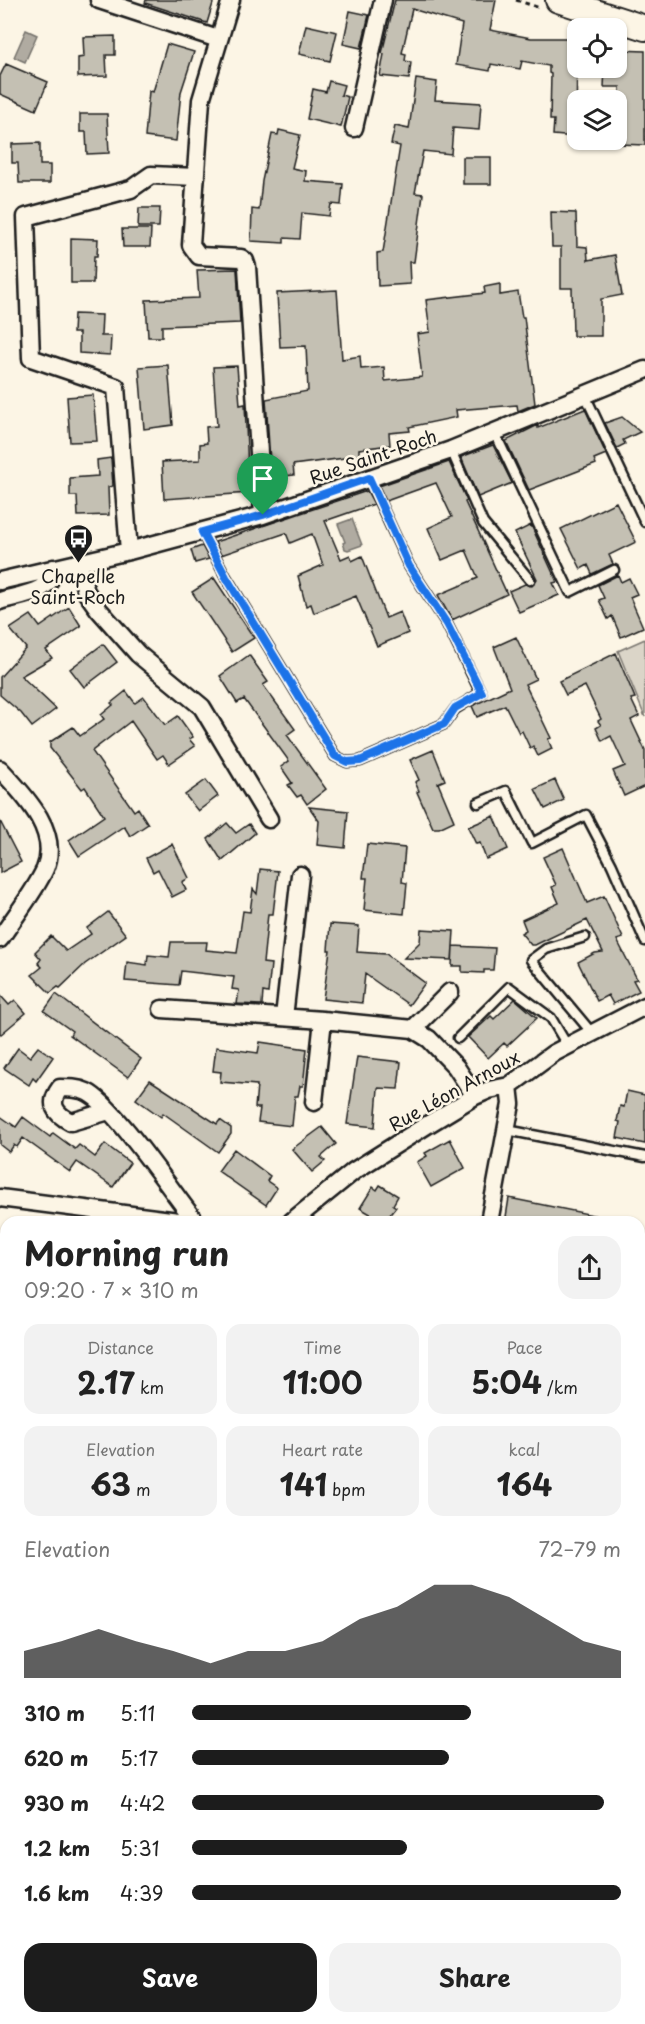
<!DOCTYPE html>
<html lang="en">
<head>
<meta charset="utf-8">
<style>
	:root { --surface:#fff; --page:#f2f2f2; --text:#222; --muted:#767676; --accent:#1c1c1c }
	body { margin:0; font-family:"Playpen Sans",sans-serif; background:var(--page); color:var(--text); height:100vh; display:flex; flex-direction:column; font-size:22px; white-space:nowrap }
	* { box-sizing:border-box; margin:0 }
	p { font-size:20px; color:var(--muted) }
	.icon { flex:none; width:33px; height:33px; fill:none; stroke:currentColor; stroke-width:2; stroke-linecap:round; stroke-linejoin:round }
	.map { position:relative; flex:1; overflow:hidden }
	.sheet { position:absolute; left:0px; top:1216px; width:645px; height:808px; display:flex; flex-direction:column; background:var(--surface); border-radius:18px 18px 0 0; box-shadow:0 2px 4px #0004 }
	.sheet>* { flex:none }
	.tools { position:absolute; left:567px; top:18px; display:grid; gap:12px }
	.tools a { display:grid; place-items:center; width:60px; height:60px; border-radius:12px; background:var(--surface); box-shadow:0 2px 4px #0004; font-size:30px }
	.pin { position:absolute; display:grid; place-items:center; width:51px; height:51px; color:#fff; margin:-62px -26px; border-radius:50% 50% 50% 0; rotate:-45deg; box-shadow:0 0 6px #0007 }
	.pin .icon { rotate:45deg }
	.round { display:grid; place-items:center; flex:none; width:63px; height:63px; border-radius:18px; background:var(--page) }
	.head { display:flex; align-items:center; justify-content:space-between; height:102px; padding:0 24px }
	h1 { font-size:33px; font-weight:700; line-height:45px }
	.stats { display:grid; grid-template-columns:repeat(3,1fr); gap:9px; height:102px; padding:6px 24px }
	.stats div { display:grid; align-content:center; border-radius:15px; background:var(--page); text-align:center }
	.stats b { font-size:30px; font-weight:700 }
	.stats small { font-size:16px; font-weight:400 }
	.stats p { font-size:16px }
	.chart { height:168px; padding:12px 24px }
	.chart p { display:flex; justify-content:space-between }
	.chart svg { width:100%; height:108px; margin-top:6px; fill:var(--accent); opacity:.7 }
	.button { display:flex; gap:12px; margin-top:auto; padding:12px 24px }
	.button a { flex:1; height:69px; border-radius:18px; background:var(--accent); color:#fff; font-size:24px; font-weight:700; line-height:69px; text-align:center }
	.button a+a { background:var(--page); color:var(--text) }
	ul { padding:0 24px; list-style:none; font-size:20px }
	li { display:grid; grid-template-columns:96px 72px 1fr; align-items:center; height:45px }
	li i { height:15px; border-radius:8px; background:var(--accent) }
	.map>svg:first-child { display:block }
	.green { fill:#dbd5c8; stroke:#7c7872; stroke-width:1.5 }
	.water { fill:#b0aba1; stroke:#75726c; stroke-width:1.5 }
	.building { fill:#c4c0b3; stroke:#1c1c1c; stroke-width:1.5 }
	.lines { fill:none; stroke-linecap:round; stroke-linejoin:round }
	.service-casing { stroke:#1c1c1c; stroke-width:13 }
	.minor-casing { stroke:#1c1c1c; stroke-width:21 }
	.secondary-casing { stroke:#1c1c1c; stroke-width:28 }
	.path { stroke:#1c1c1c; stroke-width:3; stroke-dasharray:4.5 4.5; stroke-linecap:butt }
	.service { stroke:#fcf5e5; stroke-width:8 }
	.minor { stroke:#fcf5e5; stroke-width:16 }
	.secondary { stroke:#fcf5e5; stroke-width:24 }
	.route-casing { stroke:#fff; stroke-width:12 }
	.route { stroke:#1a73e8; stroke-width:8 }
	.labels { text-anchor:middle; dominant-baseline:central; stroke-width:5; stroke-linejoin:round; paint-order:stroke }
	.street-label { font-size:18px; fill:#1c1c1c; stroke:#fcf5e5 }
	.poi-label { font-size:18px; fill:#1c1c1c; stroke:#fcf5e5 }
</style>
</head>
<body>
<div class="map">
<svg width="645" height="2024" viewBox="0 0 645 2024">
	<rect width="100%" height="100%" fill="#fcf5e5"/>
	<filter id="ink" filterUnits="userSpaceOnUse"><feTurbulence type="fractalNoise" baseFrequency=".0167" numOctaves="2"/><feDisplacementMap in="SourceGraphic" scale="12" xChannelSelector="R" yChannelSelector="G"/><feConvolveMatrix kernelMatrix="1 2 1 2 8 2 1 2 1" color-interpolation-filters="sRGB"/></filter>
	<g filter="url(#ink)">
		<!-- green -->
		<path class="green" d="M645 639V717L618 651Z"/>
		<!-- water -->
		<path class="water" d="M26 30 37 35 25 62 14 57Z
			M352 519 362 545 348 550 345 549 343 543 345 542 338 524Z"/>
		<!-- building -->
		<path class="building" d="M146 0H214L207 23 145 3Z
			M395 0H496L490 30 531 38H577L576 137 553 135 554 120H550L551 74 549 73V66L522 61 520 69 491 64 490 71 456 65 462 24 412 9 402 53 406 54 405 61 411 62 409 79 380 76 384 54 382 53Z
			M350 11 369 15 361 48 343 44Z
			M306 25 337 32 330 61 299 54Z
			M115 36V55H106L107 76 78 77V58L84 57 83 37Z
			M167 44 194 52 181 92 176 141 145 137 149 91 153 92Z
			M616 50 645 51V145L618 144 620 87H604L605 68H616Z
			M6 64 48 82 36 110 0 94V76Z
			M416 79 437 82 435 100 481 103 479 130 453 128 451 154 423 151 415 193 423 194 414 262H409L410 284 378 286 377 253 383 252 400 146 391 144 395 126 409 129Z
			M329 81 344 85 341 95 348 97 341 127 307 119 313 89 326 92Z
			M80 114H107L109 153 87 154 86 132H80Z
			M279 130 300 135 292 168 306 171 305 181 343 184 341 205 331 204 329 216 302 213 300 239 284 238V243L251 241 252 209 259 210 262 181 272 134 278 135Z
			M40 143V165H50V183H19L18 163H12V144Z
			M463 157H491V184H463Z
			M139 208H160L159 227H138Z
			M551 212 576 213 577 246 587 247 588 260 615 255 622 295 601 299V336H573L572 288H561V247H552Z
			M122 229H151L150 247H123Z
			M71 238 98 239 97 256H94L93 283H71Z
			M237 269 240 323 162 326V337H148L146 300 199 298 197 270Z
			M500 284V295L518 292 522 317H524L535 404 518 411 517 405 456 410 457 417 409 427 410 431 389 433 390 445 359 449V456L293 465 294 475 271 477 266 399 308 391 306 346 280 347 277 293 337 290 342 359 360 356 361 369 384 367 385 381 422 377 417 334 430 332 426 300 485 293 484 287Z
			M74 314 102 315 101 336H111L110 355 79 353V333H73Z
			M168 365 173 425 144 429 139 367Z
			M237 366 240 405 245 404 249 493 164 499 162 462 200 460V444L207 443 206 427 217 426 213 367Z
			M93 395 97 441 70 442 67 397Z
			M585 409 606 454 594 459 596 464 529 490 506 441 538 425V428Z
			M622 417 640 432 623 440 625 444 617 448 605 423Z
			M493 445 512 483 478 497 461 457Z
			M111 458 113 486 108 487 109 515 78 516 77 496H70V478L98 476 97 460Z
			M449 462 467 501 465 502 507 594 452 620 438 595 478 578 466 550 442 560 428 528 452 517 436 483 386 501 379 486Z
			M367 491 374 504 325 521 341 559 350 555 352 561 362 556 386 618 400 612 408 633 377 646 356 596 314 613 311 604 306 606 298 576 323 565 312 534 290 543 286 533 221 555 215 542Z
			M616 502 636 542 609 555 613 564 592 574 588 565 581 569 561 529Z
			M531 525 557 582 553 583 559 595 519 612 509 591 525 584 532 586 537 579 515 533Z
			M202 546 209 559 195 563 191 550Z
			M618 575 621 582 629 578 637 594 630 597 643 627 621 637 612 616 608 619 599 600 604 598 598 585Z
			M214 578 254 638 232 652 192 592Z
			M69 607 81 626 46 650 52 658 21 676 56 709 32 727 21 713 0 695V677L26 648 10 629 31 615 40 627Z
			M516 637 536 679 525 684 551 738 548 739 552 749 538 756 533 746 530 748 522 731 519 733 505 705 477 717 472 706 510 688 494 647Z
			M103 644 117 662 84 687 70 669Z
			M616 653 635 698 631 699 639 716 631 720 645 750V786L624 796 613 771 625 766 611 736 602 741 596 728 601 725 598 721 601 719 585 686 566 695 559 681Z
			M249 655 268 682 263 685 295 729 287 735 326 789 307 804 301 795 297 797 288 785 292 783 281 767 289 761 244 699 237 703 220 676Z
			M126 691 135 703 144 697 165 725 178 716 193 737 189 739 195 746 169 764 163 755 157 759 131 721 92 751 134 811 138 808 148 824 130 836 124 826 79 856 69 840 104 816 85 787 82 789 50 748V742L73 727 80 736 104 719 101 715 113 705 111 703Z
			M433 750 445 780 438 783 454 821 439 828H433L417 792 419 791 415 782 419 780 410 760Z
			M206 780 218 796 198 811 185 795Z
			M555 780 564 800 545 809 535 789Z
			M309 807 348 811 345 848 317 845 319 821Z
			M494 816 508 849 486 859 480 843 476 844 468 827Z
			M0 821 21 862 0 873Z
			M227 823 236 833 249 824 255 833 222 861 208 839Z
			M172 844 189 878 182 882 186 890 172 897 158 869 153 872 146 858Z
			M367 844 405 848 402 882 407 883 404 914 364 910 367 878H363Z
			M563 848 587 903 604 896 623 938 617 940 637 979 633 980 639 991 613 1004 608 995 597 1001 578 962 595 953 603 952 587 920 535 945H531L521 933 526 930 522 920 559 903 552 887 556 885 543 857Z
			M260 869 278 871 273 914H268L263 963 271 964 268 993 263 992 262 1005 237 1004 239 990 232 989 234 977 181 971 179 985 125 981 127 962 147 965 148 955 169 957 171 942H207L206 950 237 953 243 911 250 912 253 889 257 894Z
			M108 912 126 935 85 964 60 988 58 987 50 993 32 975 42 967 38 963 41 959 35 952 51 936 66 951 91 934 87 928Z
			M330 924 359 926 357 952 386 954 425 983 409 1005 365 974 362 1003 323 999 330 950H328Z
			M421 929 454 931 452 960 404 958 420 942Z
			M453 946 495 948 493 970H484V973L462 972V966H452Z
			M56 994 141 1059 128 1077 70 1035 72 1031 44 1011Z
			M0 995 9 1005 15 1000 26 1013 0 1035Z
			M515 999 537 1018 507 1046 504 1043 488 1058 468 1037 491 1016 494 1019Z
			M260 1042 307 1049 303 1086H300L298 1096H295L292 1126 258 1122 260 1108H255L257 1085 220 1082 221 1072 213 1071 216 1047 258 1053Z
			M38 1047 53 1057 36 1081 33 1078 29 1085 4 1068 18 1048 30 1057Z
			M357 1057 401 1062 398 1089 378 1088 375 1127 347 1124Z
			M150 1080 217 1124 220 1120 231 1128V1134L218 1152 163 1113 161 1117 136 1099Z
			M627 1091 645 1095V1144L617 1138 620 1122 617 1121 620 1106 624 1107Z
			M0 1116 16 1127 23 1117 50 1137 53 1133 75 1149 79 1145 95 1157 105 1144 130 1163 113 1187 77 1162 70 1172 23 1138 17 1147 14 1145 9 1152 0 1145Z
			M322 1127 336 1144 321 1157 325 1161 312 1172 292 1149Z
			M450 1139 465 1168 431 1187 417 1162 427 1156 425 1153Z
			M234 1149 270 1176 267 1181 277 1188 266 1205 218 1171Z
			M380 1185 398 1196 393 1205 396 1207 384 1222 360 1208 373 1187 377 1190Z
			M509 1198 598 1216 597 1222H535L506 1217Z"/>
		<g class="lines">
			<defs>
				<path id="service" d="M585 395 645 522
					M495 433 570 592 614 570
					M451 450 483 523 530 580
					M202 532 226 577 335 756 347 762 360 761 444 724 455 709 481 693 447 624 409 566 369 479
					M478 803 506 791 532 843 586 815 612 865 645 941
					M585 937 546 949 531 960 592 1033
					M458 1038 509 987 551 1018 567 1045
					M507 1130 645 1157
					M50 2024 56 2019"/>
				<path id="minor" d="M99 0 218 39
					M231 0 201 100 191 245 199 256 241 258 245 261 247 267 263 515
					M354 128 383 0
					M129 551 116 387 31 358 26 217 131 189 151 175 196 177
					M78 563 86 592 99 610 138 654 202 707 269 819
					M0 581 129 551 263 515 451 450 645 370
					M0 601C18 595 54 593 53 568
					M0 769C23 794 61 831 45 869 34 893 14 917 0 939
					M162 1009 323 1020 413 1029 429 1039 456 1067 475 1096
					M284 1017 300 875
					M413 1029 450 992
					M314 1102 323 1020
					M109 1111 71 1122C55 1114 48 1104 60 1088 69 1088 78 1088 87 1092 113 1104 175 1196 196 1222
					M0 1198 186 1222
					M291 1222 354 1171 427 1125 475 1096 489 1090 509 1086 554 1053 645 1006
					M489 1222 511 1104 509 1086
					M0 1267 6 1276
					M639 1431 645 1432
					M0 1524 6 1518
					M639 1576 645 1577
					M0 1663 6 1658
					M0 1688 6 1691
					M639 1695 645 1697
					M639 1871 645 1873
					M0 1948 6 1943
					M530 2019 531 2024
					M260 2024 265 2019"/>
				<path id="secondary" d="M558 0 645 28"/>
			</defs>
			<!-- service casing -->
			<use href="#service" class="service-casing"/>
			<!-- minor casing -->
			<use href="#minor" class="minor-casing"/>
			<!-- secondary casing -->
			<use href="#secondary" class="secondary-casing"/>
			<!-- path -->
			<path class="path" d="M516 0 540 8"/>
			<!-- service -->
			<use href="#service" class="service"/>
			<!-- minor -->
			<use href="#minor" class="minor"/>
			<!-- secondary -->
			<use href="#secondary" class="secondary"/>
		</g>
	</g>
	<g class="lines" filter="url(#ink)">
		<defs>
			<path id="route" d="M369 478 409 566 447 624 482 693 455 708 444 724 360 761 347 762 335 756 226 577 202 532 263 515Z"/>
		</defs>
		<!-- route casing -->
		<use href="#route" class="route-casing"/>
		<!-- route -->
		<use href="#route" class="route"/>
	</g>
	<!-- icons -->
	<defs>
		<symbol id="bus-pin" viewBox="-11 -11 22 30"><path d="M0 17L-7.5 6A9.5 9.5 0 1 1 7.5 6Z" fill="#1c1c1c" stroke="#fcf5e5"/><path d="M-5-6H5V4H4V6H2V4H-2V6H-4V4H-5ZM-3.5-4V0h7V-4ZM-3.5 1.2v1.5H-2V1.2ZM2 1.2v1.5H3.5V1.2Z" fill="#fff"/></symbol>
	</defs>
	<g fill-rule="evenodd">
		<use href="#bus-pin" x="62" y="522" width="33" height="45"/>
	</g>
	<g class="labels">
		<!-- street labels -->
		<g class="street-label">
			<text transform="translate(373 456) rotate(-19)">Rue Saint-Roch</text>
			<text transform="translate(454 1090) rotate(-29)">Rue Léon Arnoux</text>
		</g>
		<!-- poi labels -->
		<g class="poi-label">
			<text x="78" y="575">Chapelle<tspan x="78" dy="21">Saint-Roch</tspan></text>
		</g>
	</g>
</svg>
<div class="tools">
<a><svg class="icon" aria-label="locate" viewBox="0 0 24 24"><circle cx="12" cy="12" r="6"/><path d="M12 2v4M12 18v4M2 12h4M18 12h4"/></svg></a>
<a><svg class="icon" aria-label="layers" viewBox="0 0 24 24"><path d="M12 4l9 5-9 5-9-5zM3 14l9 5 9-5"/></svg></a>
</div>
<div class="pin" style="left:263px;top:515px;background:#1e9e55"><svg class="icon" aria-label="arrive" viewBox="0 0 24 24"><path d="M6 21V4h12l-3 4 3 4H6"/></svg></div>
<section class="sheet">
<div class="head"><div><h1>Morning run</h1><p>09:20 · 7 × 310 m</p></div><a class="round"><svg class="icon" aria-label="share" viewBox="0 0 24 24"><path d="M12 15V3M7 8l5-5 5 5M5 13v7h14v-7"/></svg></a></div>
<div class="stats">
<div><p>Distance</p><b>2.17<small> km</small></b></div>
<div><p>Time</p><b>11:00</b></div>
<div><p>Pace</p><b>5:04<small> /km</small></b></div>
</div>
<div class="stats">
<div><p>Elevation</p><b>63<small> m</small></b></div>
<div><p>Heart rate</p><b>141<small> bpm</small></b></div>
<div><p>kcal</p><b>164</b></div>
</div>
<div class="chart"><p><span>Elevation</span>72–79 m</p>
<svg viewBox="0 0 160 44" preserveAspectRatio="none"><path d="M0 44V33L10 29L20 24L30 29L40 33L50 38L60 33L70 33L80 29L90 20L100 15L110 6L120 6L130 11L140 20L150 29L160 33V44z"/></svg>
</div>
<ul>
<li><b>310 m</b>5:11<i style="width:65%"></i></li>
<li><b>620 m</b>5:17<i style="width:60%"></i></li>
<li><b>930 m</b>4:42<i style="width:96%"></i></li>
<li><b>1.2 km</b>5:31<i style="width:50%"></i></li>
<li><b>1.6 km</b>4:39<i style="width:100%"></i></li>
</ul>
<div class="button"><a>Save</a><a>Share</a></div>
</section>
</div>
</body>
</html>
